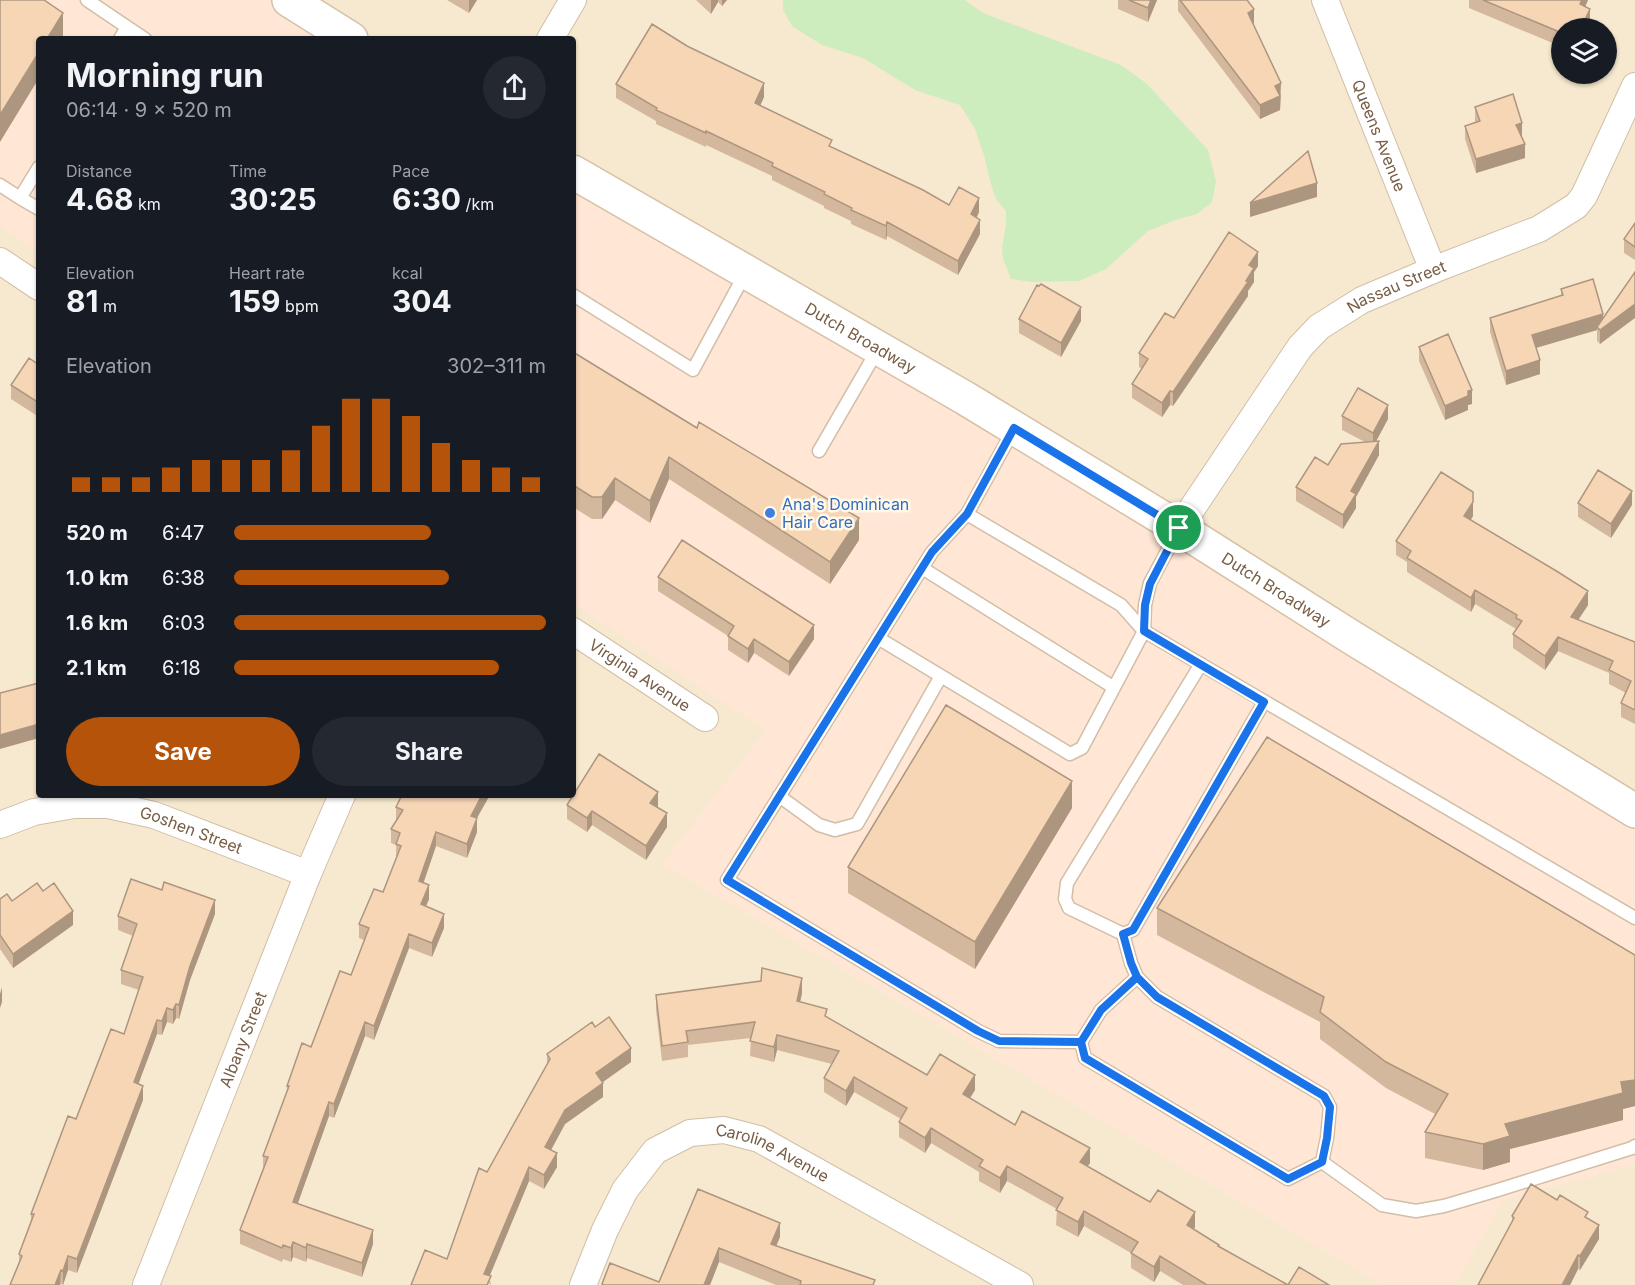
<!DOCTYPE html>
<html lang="en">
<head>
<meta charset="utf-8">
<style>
	:root { --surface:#171b24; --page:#242831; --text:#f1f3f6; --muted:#9ea1a6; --accent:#b45309 }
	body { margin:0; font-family:Inter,sans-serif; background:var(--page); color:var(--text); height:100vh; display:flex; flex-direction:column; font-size:22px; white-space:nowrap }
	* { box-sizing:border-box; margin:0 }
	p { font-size:20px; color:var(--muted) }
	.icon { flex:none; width:33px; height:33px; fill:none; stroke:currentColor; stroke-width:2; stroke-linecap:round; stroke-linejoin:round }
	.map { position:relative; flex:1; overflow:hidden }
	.side { position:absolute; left:36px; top:36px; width:540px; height:762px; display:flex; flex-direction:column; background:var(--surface); border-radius:6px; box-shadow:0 2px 4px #0004 }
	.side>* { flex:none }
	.buttons { position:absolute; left:1551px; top:18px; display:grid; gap:12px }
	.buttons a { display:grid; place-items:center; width:66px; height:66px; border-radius:50%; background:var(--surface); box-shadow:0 2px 4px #0004; font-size:30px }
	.pin { position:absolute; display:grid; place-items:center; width:51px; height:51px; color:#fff; margin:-26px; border:3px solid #fff; border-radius:50%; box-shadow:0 2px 6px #0007 }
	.round { display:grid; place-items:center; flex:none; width:63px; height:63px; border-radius:32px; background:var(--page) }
	.headline { display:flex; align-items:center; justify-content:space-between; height:102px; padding:0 30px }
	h1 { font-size:33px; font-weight:700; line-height:45px }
	.stats { display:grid; grid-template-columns:repeat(3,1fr); gap:9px; height:102px; padding:6px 30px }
	.stats div { display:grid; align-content:center }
	.stats b { font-size:30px; font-weight:700 }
	.stats small { font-size:16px; font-weight:400 }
	.stats p { font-size:16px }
	.chart { height:168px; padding:12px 30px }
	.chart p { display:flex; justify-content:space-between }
	.chart svg { width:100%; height:108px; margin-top:6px; stroke:var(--accent); stroke-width:6 }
	.button { display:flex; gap:12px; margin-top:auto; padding:12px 30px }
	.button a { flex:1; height:69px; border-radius:36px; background:var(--accent); color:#fff; font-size:24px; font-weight:700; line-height:69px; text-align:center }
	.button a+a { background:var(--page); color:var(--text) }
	ul { padding:0 30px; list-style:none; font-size:20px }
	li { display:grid; grid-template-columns:96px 72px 1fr; align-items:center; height:45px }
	li i { height:15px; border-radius:8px; background:var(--accent) }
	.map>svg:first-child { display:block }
	.residential { fill:#f7e9cf; fill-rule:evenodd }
	.commercial { fill:#ffe6d5 }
	.green { fill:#cdedbe }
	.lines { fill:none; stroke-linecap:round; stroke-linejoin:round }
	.lane-casing { stroke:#d1bea7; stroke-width:15 }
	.street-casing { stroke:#d1bea7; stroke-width:28 }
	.secondary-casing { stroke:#d6c1a6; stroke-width:36 }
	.lane { stroke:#fff; stroke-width:12 }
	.street { stroke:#fff; stroke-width:26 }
	.secondary { stroke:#fff; stroke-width:33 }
	.wall { fill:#d4b89d }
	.shaded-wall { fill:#ad967f }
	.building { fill:#f7d6b6; stroke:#ad967f; stroke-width:1.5 }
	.route-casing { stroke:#fff; stroke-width:12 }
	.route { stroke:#1a73e8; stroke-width:8 }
	.shop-dot { fill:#3f7fe0; stroke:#fff9ea; stroke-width:2 }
	.labels { text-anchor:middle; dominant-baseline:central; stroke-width:5; stroke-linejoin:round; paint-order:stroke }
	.street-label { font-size:16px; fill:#785d45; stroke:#fff9ea }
	.shop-label { font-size:16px; fill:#366cbe; stroke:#fff9ea; text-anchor:start }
</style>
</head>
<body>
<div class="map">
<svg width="1635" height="1285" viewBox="0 0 1635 1285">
	<rect width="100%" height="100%" fill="#fef6e1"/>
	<!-- residential -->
	<path class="residential" d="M0 0H1635V1285H0ZM1562 28H1606V74H1562ZM39 39H573V795H39Z"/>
	<!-- commercial -->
	<path class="commercial" d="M0 0H270L335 39H39V252L0 226Z
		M573 179 1635 816V1165L1503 1200 1455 1285H1383L662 864 766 730 573 603Z"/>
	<!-- green -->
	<path class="green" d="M783 0H965L983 13 1121 65 1146 83 1208 150 1216 181 1212 202 1197 214 1178 219 1148 231 1106 269 1079 281 1032 282 1011 279 1003 259 1002 248 1006 225V211L996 199 990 181 984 155 975 129 960 105 915 90 863 58 822 45 792 26 783 10Z"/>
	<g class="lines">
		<defs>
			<path id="lane" d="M87 0 127 27
				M120 39 127 27 145 39
				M39 167 20 198 39 209
				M0 185 20 198
				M573 295 693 370 746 272
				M1014 429 967 514 932 552 727 880 978 1031 999 1041 1081 1042
				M819 451 878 349
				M967 514 1121 605 1144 631 1635 918
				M922 568 1113 687
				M878 638 1070 754 1082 748 1144 631 1145 605 1150 583 1179 529
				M1201 664 1067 883 1065 899 1069 908 1123 934 1133 930 1264 702
				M779 796 819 825 835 830 857 824 941 676
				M1123 934 1131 963 1137 977 1157 997 1324 1096 1330 1107 1327 1138 1322 1162 1288 1179 1085 1058 1081 1042 1101 1010 1137 977
				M1322 1162 1382 1205 1416 1211 1444 1206 1498 1190 1632 1148 1635 1146"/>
			<g id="street">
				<path id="s1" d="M1325 0 1433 270"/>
				<path d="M550 39 573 0"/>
				<path d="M0 261 39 287"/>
				<path id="s2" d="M1179 528 1300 347 1319 327 1362 300 1433 270 1539 229 1576 206 1584 196 1635 86"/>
				<path id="s3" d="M573 631 705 718"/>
				<path id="s4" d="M0 825 34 812 74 805H108L154 815 308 874"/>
				<path id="s5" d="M146 1285 308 874 342 795"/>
				<path id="s6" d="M583 1285 605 1230 625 1190 655 1151 690 1133 724 1130 759 1139 1020 1285"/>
			</g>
			<g id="secondary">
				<path d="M289 0 351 39"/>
				<path id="s7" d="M573 172 965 398 1179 528 1351 637 1635 811"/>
			</g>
		</defs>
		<!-- lane casing -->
		<use href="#lane" class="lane-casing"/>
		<!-- street casing -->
		<use href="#street" class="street-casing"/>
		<!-- secondary casing -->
		<use href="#secondary" class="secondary-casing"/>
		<!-- lane -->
		<use href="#lane" class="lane"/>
		<!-- street -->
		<use href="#street" class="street"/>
		<!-- secondary -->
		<use href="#secondary" class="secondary"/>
	</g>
	<!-- wall -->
	<path class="wall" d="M447 0H477L469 13Z
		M696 0H727L722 6 718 2 711 14Z
		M1118 0H1157L1148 22 1118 9Z
		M1178 0H1247L1254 23 1253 24 1281 97 1280 110 1260 119 1178 11Z
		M1469 0H1588L1585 7 1590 23 1587 28H1562V47L1469 8Z
		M616 84 764 97 760 106 832 148 949 205 979 212 977 218 980 234 958 275 887 236 886 240 851 224V221L824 208V206L772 180V176L706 145V147L656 124V121L616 98Z
		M1475 107 1522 137 1525 158 1476 173 1465 139V126L1475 122Z
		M1635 223V260L1624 253V239Z
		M1258 266 1254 272V282L1248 291V296L1173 406 1170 405 1162 417 1132 398V384L1142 369 1139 367V353L1174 318Z
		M1561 289 1603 314 1600 344 1597 341V330L1536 348 1540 374 1506 385 1490 332V318L1561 295Z
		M1019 319 1081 321 1061 357 1019 333Z
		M1419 347 1472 404 1468 405V410L1445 420 1419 361Z
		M573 352 859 540 830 584 669 479 650 523 615 500 602 519H592L573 507Z
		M39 365V417L11 399V385Z
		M1342 416 1388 419 1376 441 1379 455 1356 497V508L1343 529 1296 501V487L1328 465 1365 442 1342 430Z
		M1578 503 1632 505 1611 538 1578 517Z
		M1473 516 1471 520 1588 605 1578 620 1635 642V724L1621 717V703L1626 693 1609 684V673L1558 651 1545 670 1513 648V634L1516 629 1475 604 1471 612 1407 572V562L1396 555V541Z
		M658 577 814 639 789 676 754 653 748 663 728 650V636L658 591Z
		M567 805 658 806 657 807 667 827 646 860 592 825 587 832 567 819Z
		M396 807 477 818V832L467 858 436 846 424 882 429 899 426 906 444 928 432 957 409 948 374 1040 365 1036 334 1118 329 1116 297 1204 373 1244 362 1277 307 1258 306 1262 293 1257 291 1262 283 1259 282 1262 240 1244V1230L263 1168V1156L287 1091V1086L311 1047 351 975 364 940 359 938V924L383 892 396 858V845L391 843V829L396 821Z
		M1072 808 975 969 848 893V867Z
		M43 891 73 925 13 968 0 949V899L12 901Z
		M1157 908 1635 955V1106L1623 1109V1120L1510 1149V1162L1483 1170 1425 1158V1132L1435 1114 1386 1088 1320 1039V1022L1157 935Z
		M215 914 190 980 179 1019 176 1018 173 1024 167 1022 162 1035 157 1034 138 1084 143 1100 77 1273 68 1270 63 1285 61 1284 60 1285H10L19 1263V1254L31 1220V1214L76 1119 124 1034 139 990 121 984V970L133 936 118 930V916Z
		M802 993 800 1002 927 1075 975 1090 970 1098 1015 1125 1090 1163 1087 1166 1150 1202 1195 1227 1194 1229 1219 1247 1288 1285H1329H1183L1160 1271 1154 1282 1131 1268V1253L1084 1226 1078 1237 1056 1225 1057 1209 1007 1181 1000 1193 979 1181V1172L931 1143 925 1153 899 1137V1122L901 1119 854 1092 846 1106 824 1092V1078L832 1064 777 1050 774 1062 750 1056 751 1038 688 1045V1057L662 1061 656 1010V995Z
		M595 1027 631 1062 602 1082 603 1097 565 1124 551 1150 557 1167 544 1189 529 1181 489 1276 491 1285 447 1259 487 1172 547 1066V1054Z
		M698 1189 780 1237 776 1246 875 1285H776L719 1262 710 1285H602V1284L659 1282Z
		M1512 1216 1588 1219 1599 1239 1580 1270 1578 1269 1570 1285H1478L1512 1222Z"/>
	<!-- shaded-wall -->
	<path class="shaded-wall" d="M469 0H477L469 13Z
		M711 0H718V2L711 14Z
		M722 0H727L722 6Z
		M1151 0H1157L1148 22V8Z
		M1582 0H1588L1580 18V4Z
		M1254 9V23L1248 27V13Z
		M1590 9V23L1587 28H1581Z
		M63 13V39H47Z
		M39 52V78L0 142V115Z
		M764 83V97L755 117V103Z
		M1281 83 1280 110 1260 119V105L1275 86Z
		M1522 123V137L1516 125Z
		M1525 144V158L1476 173V159Z
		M1317 183V197L1250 217V203Z
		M979 198V212L971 228V214Z
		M980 220V234L958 275V261Z
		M887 222V236L886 240V226Z
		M1258 252V266L1254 272V282L1248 291V296L1173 406V392L1246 281 1249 265Z
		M1635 304V318L1600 344V330Z
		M1081 307V321L1061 357V343Z
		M1603 314V328L1597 327V330L1532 349V335Z
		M1540 360V374L1506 385V371Z
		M1472 390V404L1468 405V410L1445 420V406L1468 391Z
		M1170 391V405L1162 417V403Z
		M1388 405V419L1373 447V433Z
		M1379 441V455L1356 497V508L1343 529V515L1351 491Z
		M669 457V479L650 523V501Z
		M615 478V500L602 519V497Z
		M1632 491V505L1611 538V524Z
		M1473 502V516L1464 530V516Z
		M859 518V540L830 584V562Z
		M1475 590V604L1471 612V598Z
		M1588 591V605L1571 631V617Z
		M814 625V639L789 676V662Z
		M1558 637V651L1545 670V656Z
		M754 639V653L748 663V649Z
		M39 724V738L0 749V735Z
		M1072 781V808L975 969V942Z
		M658 792V806L650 817V803Z
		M482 795H490L477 818V832L467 858V844L471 816Z
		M592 811V825L587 832V818Z
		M667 813V827L646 860V846Z
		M436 832V846L419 895V881Z
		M429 885V899L421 918V904Z
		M215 900V914L190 980 179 1019V1005L190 966Z
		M73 911V925L13 968V954Z
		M444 914V928L432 957V943Z
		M409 934V948L374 1040V1026Z
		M802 978V993L797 1016V1001Z
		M2 987V1002L0 1008V994Z
		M176 1004V1018L173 1024V1010Z
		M167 1008V1022L162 1035V1021Z
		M157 1020V1034L134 1096V1082Z
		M365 1022V1036L334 1118V1104Z
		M777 1035V1050L774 1062V1047Z
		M631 1048V1062L596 1087V1073Z
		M975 1075V1090L963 1109V1094Z
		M854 1077V1092L846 1106V1091Z
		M1635 1080V1106L1623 1109V1120L1510 1149V1162L1483 1170V1144L1505 1124 1621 1082Z
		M603 1083V1097L565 1124 545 1161V1147L565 1110Z
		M143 1086V1100L77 1273V1259Z
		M329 1102V1116L293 1217V1202Z
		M931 1128V1143L925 1153V1138Z
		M1090 1148V1163L1080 1177V1162Z
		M557 1153V1167L544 1189V1175Z
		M1007 1166V1181L1000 1193V1178Z
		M529 1167V1181L486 1285 484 1274Z
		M1084 1211V1226L1078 1237V1222Z
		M1195 1212V1227L1187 1240V1225Z
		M780 1223V1237L771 1258V1244Z
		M1599 1225V1239L1580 1270V1256Z
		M373 1230V1244L362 1277V1263Z
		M293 1242V1257L291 1262V1248Z
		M307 1244V1258L306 1262V1248Z
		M719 1248V1262L710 1285H704Z
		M1578 1255V1269L1570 1285H1562Z
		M68 1256V1270L63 1285V1271Z
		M1160 1256V1271L1154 1282V1267Z
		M61 1270 60 1285H55Z"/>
	<!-- building -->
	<path class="building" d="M0 0H44L63 13 47 39H39V52L0 115Z
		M1129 0H1151L1148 8Z
		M1180 0H1247L1254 9 1248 13 1281 83 1275 86 1280 96 1260 105Z
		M1483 0H1582L1580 4 1590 9 1581 28H1562V33Z
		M652 24 687 46 764 83 755 103 832 140 829 146 923 190 949 205 959 187 979 198 971 214 980 220 958 261 887 222 886 226 851 210 852 208 824 194 825 192 772 166 773 163 706 131V133L656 110 657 108 616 84Z
		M1513 94 1522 123 1516 125 1525 144 1476 159 1465 126 1480 121 1475 107Z
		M1308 151 1317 183 1250 203Z
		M1635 223V247L1624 239Z
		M1229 232 1258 252 1249 265 1254 268 1246 281 1248 282 1173 392 1170 391 1162 403 1132 384 1148 359 1139 353 1165 313 1174 318Z
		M1635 272V304L1600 330 1597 327Z
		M1593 279 1603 314 1532 335 1540 360 1506 371 1490 318 1563 295 1561 289Z
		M1041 284 1081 307 1061 343 1019 319 1037 285 1039 286Z
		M1448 334 1472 390 1468 391V396L1445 406 1419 347Z
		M573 352 697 428 699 422 859 518 830 562 669 457 650 501 615 478 602 497H592L573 485Z
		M29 358 39 365V403L11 385Z
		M1358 388 1388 405 1373 433 1342 416Z
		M1379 441 1351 491 1356 494 1343 515 1296 487 1315 457 1328 465 1341 444Z
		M1598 470 1632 491 1611 524 1578 503Z
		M1441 472 1473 492V502L1464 516 1558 572 1588 591 1571 617 1635 642V710L1621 703 1631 681 1609 670 1613 661 1558 637 1545 656 1513 634 1522 621 1516 618 1517 615 1475 590 1471 598 1407 558 1411 551 1396 541Z
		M682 540 814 625 789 662 754 639 748 649 728 636 734 626 658 577Z
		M39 683V724L0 735V693Z
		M946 705 1072 781 975 942 848 867Z
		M1267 737 1635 955V1080L1621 1082 1623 1093 1505 1124 1510 1136 1483 1144 1425 1132 1448 1094 1386 1062 1320 1012 1324 997 1157 908Z
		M599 754 658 792 650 803 667 813 646 846 592 811 587 818 567 805Z
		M402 795H482L471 816 477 818 467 844 436 832 419 881 429 885 421 904 444 914 432 943 409 934 374 1026 365 1022 334 1104 329 1102 293 1202 373 1230 362 1263 307 1244 306 1248 293 1242 291 1248 283 1245 282 1248 240 1230 268 1157 263 1156 289 1086H287L302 1043 311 1047 340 971 351 975 369 928 359 924 374 889 383 892 401 846 396 844 400 833 391 829 403 810 396 807Z
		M131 879 162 890 164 882 215 900 190 966 179 1005 176 1004 173 1010 167 1008 162 1021 157 1020 134 1082 143 1086 77 1259 68 1256 63 1271 61 1270 55 1285H10L22 1256 19 1254 34 1214H31L68 1116 76 1119 111 1029 124 1034 143 977 121 970 137 924 118 916Z
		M37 883 43 891 54 883 73 911 13 954 0 935V899L7 894 12 901Z
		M762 968 802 978 797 1001 827 1009 825 1016 927 1075 940 1054 975 1075 963 1094 1015 1125 1022 1111 1090 1148 1080 1162 1150 1202 1158 1190 1195 1212 1187 1225 1219 1245 1218 1246 1288 1285 1299 1267 1329 1285H1207L1160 1256 1154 1267 1131 1253 1138 1242 1084 1211 1078 1222 1056 1210 1063 1198 1007 1166 1000 1178 979 1166 983 1160 931 1128 925 1138 899 1122 907 1108 854 1077 846 1091 824 1078 839 1051 777 1035 774 1047 750 1041 755 1022 686 1031 688 1042 662 1046 656 995 761 981Z
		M609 1017 631 1048 596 1073 603 1083 565 1110 545 1147 557 1153 544 1175 529 1167 484 1274 491 1276 487 1285H411L425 1250 447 1259 479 1168 487 1172 550 1059 547 1054 592 1022 595 1027Z
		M1531 1184 1557 1200 1560 1195 1588 1212 1585 1217 1599 1225 1580 1256 1578 1255 1562 1285H1478L1514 1218 1512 1216Z
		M698 1189 780 1223 771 1244 875 1280 873 1285H800L801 1281 719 1248 704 1285H604L602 1284 610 1263 659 1282Z"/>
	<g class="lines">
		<defs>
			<path id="route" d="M1179 528 1014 428 967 514 932 552 727 880 978 1031 999 1041 1081 1042 1101 1010 1137 977 1157 997 1324 1096 1330 1107 1327 1138 1322 1162 1288 1179 1085 1058 1081 1042 1101 1010 1137 977 1131 963 1123 934 1133 930 1264 702 1144 631 1145 605 1150 584 1179 528"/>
		</defs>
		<!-- route casing -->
		<use href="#route" class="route-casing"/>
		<!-- route -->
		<use href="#route" class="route"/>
	</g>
	<!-- markers -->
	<circle class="shop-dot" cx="770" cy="513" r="6"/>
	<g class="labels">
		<!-- street labels -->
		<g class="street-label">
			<text stroke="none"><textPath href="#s1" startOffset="146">Queens Avenue</textPath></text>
			<text stroke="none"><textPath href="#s2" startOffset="333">Nassau Street</textPath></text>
			<text stroke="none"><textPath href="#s7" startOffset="332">Dutch Broadway</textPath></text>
			<text stroke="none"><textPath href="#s7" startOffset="818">Dutch Broadway</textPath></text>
			<text stroke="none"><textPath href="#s3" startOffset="80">Virginia Avenue</textPath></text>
			<text stroke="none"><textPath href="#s4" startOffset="198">Goshen Street</textPath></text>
			<text stroke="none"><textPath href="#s5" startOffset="264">Albany Street</textPath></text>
			<text stroke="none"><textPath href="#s6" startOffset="280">Caroline Avenue</textPath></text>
		</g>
		<!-- shop labels -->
		<g class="shop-label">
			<text x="782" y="504">Ana's Dominican<tspan x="782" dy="18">Hair Care</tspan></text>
		</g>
	</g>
</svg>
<div class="buttons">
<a><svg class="icon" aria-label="layers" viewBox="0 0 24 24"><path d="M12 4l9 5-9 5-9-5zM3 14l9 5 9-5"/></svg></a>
</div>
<div class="pin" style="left:1179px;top:528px;background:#1e9e55"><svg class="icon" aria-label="arrive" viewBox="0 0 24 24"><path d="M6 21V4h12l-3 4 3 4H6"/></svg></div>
<section class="side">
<div class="headline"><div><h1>Morning run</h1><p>06:14 · 9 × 520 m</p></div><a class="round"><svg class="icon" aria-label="share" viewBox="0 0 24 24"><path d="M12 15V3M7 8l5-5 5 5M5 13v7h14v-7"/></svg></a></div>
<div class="stats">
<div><p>Distance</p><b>4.68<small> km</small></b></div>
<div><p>Time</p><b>30:25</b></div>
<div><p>Pace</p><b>6:30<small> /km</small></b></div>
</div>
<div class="stats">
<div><p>Elevation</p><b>81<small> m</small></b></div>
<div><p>Heart rate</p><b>159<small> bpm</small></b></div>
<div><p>kcal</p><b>304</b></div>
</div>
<div class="chart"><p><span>Elevation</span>302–311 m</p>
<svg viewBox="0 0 160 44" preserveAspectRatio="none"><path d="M5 44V38M15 44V38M25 44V38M35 44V34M45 44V31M55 44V31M65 44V31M75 44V27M85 44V17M95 44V6M105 44V6M115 44V13M125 44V24M135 44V31M145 44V34M155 44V38"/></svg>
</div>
<ul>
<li><b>520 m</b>6:47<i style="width:63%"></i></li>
<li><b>1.0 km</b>6:38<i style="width:69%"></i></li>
<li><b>1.6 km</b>6:03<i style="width:100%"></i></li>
<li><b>2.1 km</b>6:18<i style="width:85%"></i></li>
</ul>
<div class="button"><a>Save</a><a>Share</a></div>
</section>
</div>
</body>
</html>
